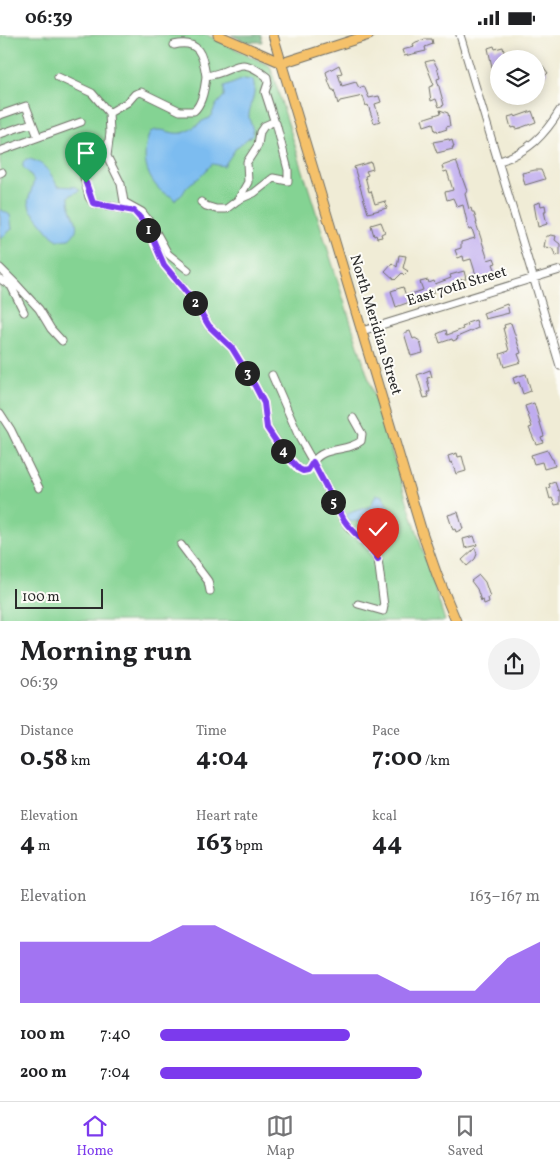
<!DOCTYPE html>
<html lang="en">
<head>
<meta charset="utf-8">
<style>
	:root { --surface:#fff; --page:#f2f2f2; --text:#202124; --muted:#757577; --line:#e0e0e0; --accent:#7c3aed }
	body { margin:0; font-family:Vollkorn,serif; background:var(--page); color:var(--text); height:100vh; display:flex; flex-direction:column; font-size:19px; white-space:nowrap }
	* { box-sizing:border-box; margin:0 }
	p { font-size:16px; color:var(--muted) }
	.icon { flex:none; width:28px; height:28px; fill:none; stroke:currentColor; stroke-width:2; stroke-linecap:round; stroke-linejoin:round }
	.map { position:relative; height:586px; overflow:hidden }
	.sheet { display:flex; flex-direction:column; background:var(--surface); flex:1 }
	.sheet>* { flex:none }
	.fabs { position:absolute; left:490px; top:15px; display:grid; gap:10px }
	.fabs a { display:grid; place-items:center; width:55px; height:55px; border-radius:50%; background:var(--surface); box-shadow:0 2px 12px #0003; font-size:25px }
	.scale { position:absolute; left:15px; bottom:12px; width:88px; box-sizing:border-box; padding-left:5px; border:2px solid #2b2b2b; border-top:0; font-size:14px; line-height:18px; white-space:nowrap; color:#2b2b2b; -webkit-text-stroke:4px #fdfcf7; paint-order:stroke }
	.pin { position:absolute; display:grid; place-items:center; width:42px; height:42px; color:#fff; margin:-51px -21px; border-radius:50% 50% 50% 0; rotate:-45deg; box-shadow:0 0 5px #0007 }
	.pin .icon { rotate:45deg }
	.km { position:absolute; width:25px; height:25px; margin:-12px; border-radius:50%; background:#222; color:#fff; font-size:14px; line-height:25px; text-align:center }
	.round { display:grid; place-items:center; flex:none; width:52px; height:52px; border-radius:26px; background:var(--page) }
	.summary { display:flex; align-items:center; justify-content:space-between; height:85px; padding:0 20px }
	h1 { font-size:28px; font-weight:700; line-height:38px }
	.figures { display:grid; grid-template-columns:repeat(3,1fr); gap:8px; height:85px; padding:5px 20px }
	.figures div { display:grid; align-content:center }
	.figures b { font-size:25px; font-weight:700 }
	.figures small { font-size:14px; font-weight:400 }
	.figures p { font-size:14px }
	.chart { height:140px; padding:10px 20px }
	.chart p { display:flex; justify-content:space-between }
	.chart svg { width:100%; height:90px; margin-top:5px; fill:var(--accent); opacity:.7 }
	ul { padding:0 20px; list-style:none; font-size:16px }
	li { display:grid; grid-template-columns:80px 60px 1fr; align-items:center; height:38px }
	li i { height:12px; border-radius:6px; background:var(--accent) }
	.status { display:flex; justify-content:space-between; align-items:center; height:35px; padding:0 25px; background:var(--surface); direction:ltr }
	.status svg { height:14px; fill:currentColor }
	.tabs { display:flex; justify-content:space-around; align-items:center; height:70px; border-top:1px solid var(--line); background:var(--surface); font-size:14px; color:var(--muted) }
	.tabs a { display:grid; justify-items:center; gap:2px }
	.tabs .selected { color:var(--accent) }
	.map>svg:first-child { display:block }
	.green { fill:#84d393; stroke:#587f5f }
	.forest { fill:#6bb57d; stroke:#4b7054 }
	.water { fill:#7bbcf0; stroke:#53748e }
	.building { fill:#bfacef }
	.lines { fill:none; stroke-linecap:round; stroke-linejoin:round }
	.minor-casing { stroke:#706f67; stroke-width:9 }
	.major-casing { stroke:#706f67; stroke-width:11 }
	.minor { stroke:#fff; stroke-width:7 }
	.major { stroke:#f5c16b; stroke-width:9 }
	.route-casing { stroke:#fff; stroke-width:10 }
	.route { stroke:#7c3aed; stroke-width:6 }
	.labels { text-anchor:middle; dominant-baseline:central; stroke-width:4; stroke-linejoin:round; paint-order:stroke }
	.street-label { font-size:15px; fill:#2b2b2b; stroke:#fdfcf7 }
</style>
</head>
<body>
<div class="status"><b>06:39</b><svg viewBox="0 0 49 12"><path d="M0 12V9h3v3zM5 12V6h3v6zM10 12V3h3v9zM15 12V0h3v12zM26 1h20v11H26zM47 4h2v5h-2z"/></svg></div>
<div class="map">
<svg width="560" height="586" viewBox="0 0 560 586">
	<rect width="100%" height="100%" fill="#fdfcf7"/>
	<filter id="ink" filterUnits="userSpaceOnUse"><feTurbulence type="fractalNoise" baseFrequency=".02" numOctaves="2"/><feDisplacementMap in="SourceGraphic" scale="10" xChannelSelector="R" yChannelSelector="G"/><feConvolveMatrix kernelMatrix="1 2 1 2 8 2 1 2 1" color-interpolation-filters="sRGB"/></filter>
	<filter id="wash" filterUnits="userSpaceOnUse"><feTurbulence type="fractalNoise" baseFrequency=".0096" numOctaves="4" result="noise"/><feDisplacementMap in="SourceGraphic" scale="20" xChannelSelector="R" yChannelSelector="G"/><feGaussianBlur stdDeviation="1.12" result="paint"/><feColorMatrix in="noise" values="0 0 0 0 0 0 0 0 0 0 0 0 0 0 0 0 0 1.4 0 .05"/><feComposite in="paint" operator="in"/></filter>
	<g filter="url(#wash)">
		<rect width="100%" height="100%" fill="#f0ecd6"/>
		<!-- green -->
		<path class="green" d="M0 0H207L270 31 445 586H0Z"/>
		<!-- forest -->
		<path class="forest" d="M231 0H261L262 7H246Z"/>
		<!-- water -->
		<path class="water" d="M244 44 253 45C257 56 251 67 249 79 248 86 254 92 253 99L236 113 224 131 212 129C207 133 205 138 201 141 197 145 191 147 188 151 183 156 184 160 177 163L175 166C173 160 165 160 160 155 143 138 142 118 150 97 163 91 169 100 182 98 193 96 198 86 210 83L216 70 224 61V52Z
			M26 124C41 124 52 138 57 151L76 152 80 155 69 161C67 178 87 190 69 204L58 205 52 201 30 174 28 166 34 146 30 139 23 132V127Z
			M0 174 10 180 12 194 0 204Z
			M376 459 383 461 389 474 388 477 381 480 375 489 355 486 350 487 346 480 352 477 371 471Z"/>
		<g id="blocks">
			<!-- building -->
			<path class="building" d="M425 4H432L433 9 425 12 426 16 404 21 402 15 414 12 413 9 416 7Z
				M494 11 495 14 503 12 505 21 498 23 499 29 492 32 488 13Z
				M433 25 437 32 440 43 437 44 444 70 439 72 436 64 431 66 429 52 434 50 425 27Z
				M339 30 342 38 338 39 342 51 356 47 359 53 364 51 369 63 379 61 381 67 375 69 380 86 374 88 368 70 366 71 363 61 340 66 338 69 334 55H332L329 48 326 37Z
				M543 31 548 38 536 49V36Z
				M440 75 448 78 450 91 446 92 447 94 438 97 437 95 435 96 433 88 424 91 422 84 441 78Z
				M532 76 536 87 520 93 515 94V92L511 93 508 82 515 80V82Z
				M449 104 450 106 452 105 454 112H452L453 114 437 118 433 107Z
				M456 126 467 156 465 159 469 174 471 173 472 177H474L477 188H476L488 225 494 223 496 228 493 229 497 239 494 240 495 241 474 248 472 241 476 240 471 224 464 226 463 221 458 223 455 215 461 213V207L475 203 472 194 469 195 463 170 457 172 453 163 447 165 445 157 453 155 447 136 444 137 442 131Z
				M371 127 373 134 366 136 368 140 365 141 369 157 371 156 375 169 385 166 387 173 368 178 354 132Z
				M535 135H541L545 144 525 150 522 138Z
				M540 167 541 171 545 170 546 176H544L547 189 538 192 534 169Z
				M381 187 385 197 381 199 382 202 377 203 376 200 374 201 371 190Z
				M550 200 556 201 555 205 560 209V220L556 221 552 213 544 212 546 201H549Z
				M399 220 406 221 403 233 408 236 404 240 402 238 395 245 385 236 392 228 397 232Z
				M464 236 466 244 460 245 461 249 434 256V258L396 272 391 256 403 252 406 261 423 255 420 247 428 245 429 248 434 246 435 249 451 243 450 240Z
				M507 269 509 278 485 284 483 278Z
				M476 285 478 293 457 302 458 304 453 306 452 304 440 308 437 299 446 295 447 300 463 294 462 292 468 290 467 288Z
				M511 288 521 318 518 319 521 327 504 332 500 319 509 316 503 293H505L504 290Z
				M410 296 413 304 415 303 420 306 423 318 411 321 404 298Z
				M430 335 432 342 427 343 429 352 430 357H427L429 362 424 363 417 340Z
				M526 339 531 356 523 359 519 347 515 349 513 343Z
				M534 368 544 401 541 402 543 407 536 409 529 393 532 392 525 371Z
				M547 415 552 424H553L555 431 544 434 542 427 534 429 531 420Z
				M457 418 458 422 462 421 466 436 456 439 452 427 450 428 448 421Z
				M555 447 558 456 560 455V469L555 470 552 463 550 464 547 453 550 452 549 449Z
				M458 477 463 494 456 497 455 494 453 495 448 480Z
				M474 501 477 510 465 513 463 504Z
				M475 513 477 519 475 524 467 531 462 525Z
				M479 540 485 547 490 562 488 563 489 567 484 569 483 565 481 566 477 554 471 546Z"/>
		</g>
	</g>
	<g filter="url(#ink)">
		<use href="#blocks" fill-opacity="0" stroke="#706f67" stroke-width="1"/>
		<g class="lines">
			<defs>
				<path id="minor" d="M460 0 560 331
					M174 10C199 4 203 20 206 41 237 37 237 18 267 42L268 48 265 57 274 85 273 87 276 88 288 135V146L273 143 254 158 238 165 226 174H216L206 171 201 167
					M58 42 92 58 109 78
					M0 80 26 71 38 102
					M0 99 32 88
					M0 116 81 87
					M500 126C529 116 544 101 560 75
					M0 138 2 137
					M84 142 89 162 93 168 135 176 141 184 147 193 164 230 194 266 209 291 232 313 254 349 264 368 267 393 285 418 299 434 303 436 307 435 313 427 300 404 272 340
					M238 165 248 147 247 127 258 110 260 97 264 91 273 87
					M0 233 17 250 39 274 51 294 62 306
					M188 235 168 219 152 190 142 177 124 167 121 149 107 121 110 98 109 78 128 67 135 59 141 57 180 76H194C203 68 205 52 206 41
					M0 244 11 251 24 277
					M362 296 560 235
					M0 378 11 395 39 453
					M353 383 362 399 361 406C346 418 325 410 313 427L344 485 350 494 359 501 374 516 378 524 384 571 383 576 358 569
					M181 510 208 546 210 556"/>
				<path id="major" d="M218 0 282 28
					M273 0 422 497 437 540 456 586
					M282 28 369 0"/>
			</defs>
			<!-- minor casing -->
			<use href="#minor" class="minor-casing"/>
			<!-- major casing -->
			<use href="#major" class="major-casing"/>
			<!-- minor -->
			<use href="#minor" class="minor"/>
			<!-- major -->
			<use href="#major" class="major"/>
		</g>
	</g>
	<g class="lines" filter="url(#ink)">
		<defs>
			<path id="route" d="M86 148 93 168 134 176 141 184 148 193 164 230 194 266 209 291 232 313 254 349 264 368 267 393 284 418 299 434 303 436 308 435 313 427 344 485C354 500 369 508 378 524"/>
		</defs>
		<!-- route casing -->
		<use href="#route" class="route-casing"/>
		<!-- route -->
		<use href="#route" class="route"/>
	</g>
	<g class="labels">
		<!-- street labels -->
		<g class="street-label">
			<text transform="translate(457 252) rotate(-17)">East 70th Street</text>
			<text transform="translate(375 290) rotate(73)">North Meridian Street</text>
		</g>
	</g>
</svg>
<div class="fabs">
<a><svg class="icon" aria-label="layers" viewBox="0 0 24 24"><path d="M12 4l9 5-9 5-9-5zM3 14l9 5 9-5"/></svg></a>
</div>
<div class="scale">100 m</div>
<div class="pin" style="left:86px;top:148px;background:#1e9e55"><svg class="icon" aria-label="arrive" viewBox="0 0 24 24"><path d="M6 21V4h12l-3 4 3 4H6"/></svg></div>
<div class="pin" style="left:378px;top:524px;background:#d93025"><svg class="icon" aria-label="check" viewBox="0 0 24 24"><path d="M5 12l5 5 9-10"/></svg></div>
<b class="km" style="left:148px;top:195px">1</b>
<b class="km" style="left:195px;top:268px">2</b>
<b class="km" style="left:247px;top:338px">3</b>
<b class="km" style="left:283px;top:416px">4</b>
<b class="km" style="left:333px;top:467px">5</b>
</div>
<section class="sheet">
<div class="summary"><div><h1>Morning run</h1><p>06:39</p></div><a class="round"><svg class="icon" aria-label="share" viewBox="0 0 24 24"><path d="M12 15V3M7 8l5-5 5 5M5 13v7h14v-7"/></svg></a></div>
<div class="figures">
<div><p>Distance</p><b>0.58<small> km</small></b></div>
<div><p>Time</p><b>4:04</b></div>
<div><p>Pace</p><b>7:00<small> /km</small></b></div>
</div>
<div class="figures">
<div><p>Elevation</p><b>4<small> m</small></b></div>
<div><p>Heart rate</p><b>163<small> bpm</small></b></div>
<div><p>kcal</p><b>44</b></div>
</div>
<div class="chart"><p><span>Elevation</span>163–167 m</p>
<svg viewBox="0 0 160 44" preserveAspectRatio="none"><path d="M0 44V14L10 14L20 14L30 14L40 14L50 6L60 6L70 14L80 22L90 30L100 30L110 30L120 38L130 38L140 38L150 22L160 14V44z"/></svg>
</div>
<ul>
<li><b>100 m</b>7:40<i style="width:50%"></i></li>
<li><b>200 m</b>7:04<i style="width:69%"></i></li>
</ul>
</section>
<nav class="tabs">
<a class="selected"><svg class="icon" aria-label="home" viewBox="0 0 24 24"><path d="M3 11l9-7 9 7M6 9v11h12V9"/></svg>Home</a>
<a><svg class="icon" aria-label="map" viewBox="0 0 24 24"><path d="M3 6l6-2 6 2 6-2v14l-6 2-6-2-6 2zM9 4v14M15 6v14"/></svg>Map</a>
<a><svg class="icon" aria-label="saved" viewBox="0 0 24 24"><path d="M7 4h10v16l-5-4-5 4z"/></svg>Saved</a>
</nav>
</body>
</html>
